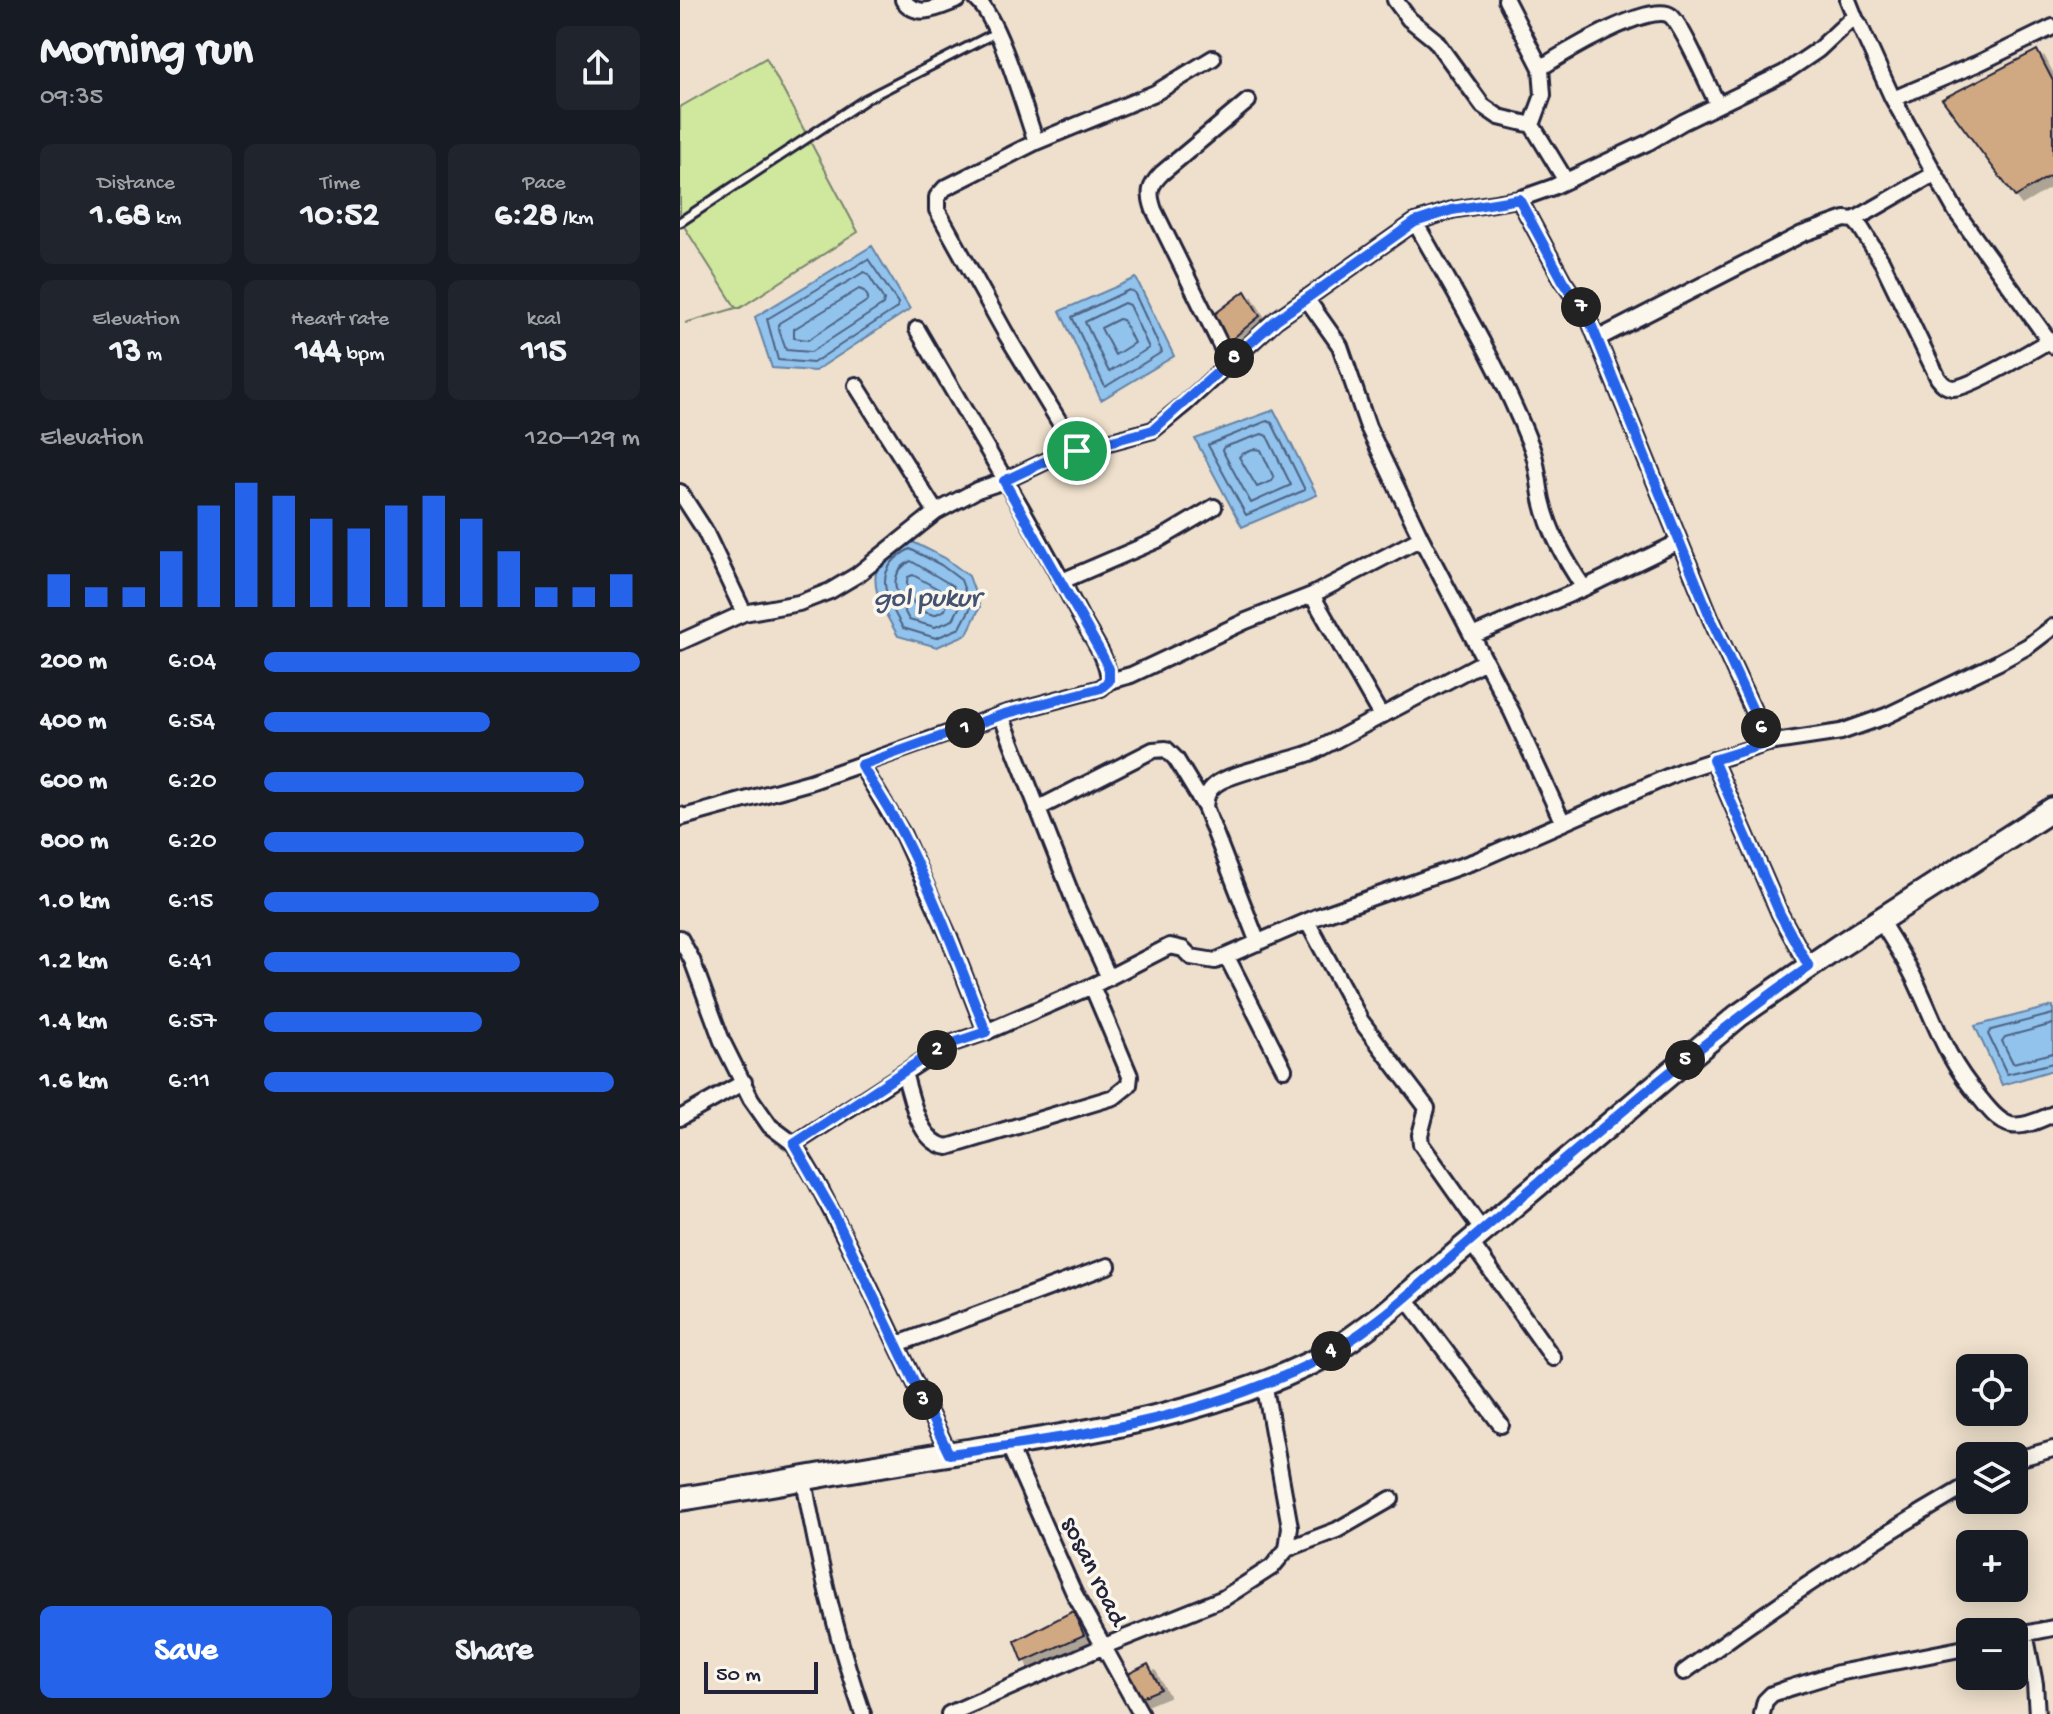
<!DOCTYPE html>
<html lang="en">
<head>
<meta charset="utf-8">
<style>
	:root { --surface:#171b24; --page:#20242c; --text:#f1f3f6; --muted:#9ea1a6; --accent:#2563eb }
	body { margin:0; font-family:"Gochi Hand",sans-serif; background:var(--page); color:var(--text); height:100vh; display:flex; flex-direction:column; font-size:30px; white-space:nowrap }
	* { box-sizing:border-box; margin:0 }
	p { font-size:26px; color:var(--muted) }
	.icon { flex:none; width:44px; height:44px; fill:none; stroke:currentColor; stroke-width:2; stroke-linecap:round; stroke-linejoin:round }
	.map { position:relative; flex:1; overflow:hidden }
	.drawer { display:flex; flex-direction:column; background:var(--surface); width:680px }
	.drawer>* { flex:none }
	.fabs { position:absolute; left:1276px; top:1354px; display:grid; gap:16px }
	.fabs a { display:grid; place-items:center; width:72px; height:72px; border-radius:12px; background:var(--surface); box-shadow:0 4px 20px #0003; font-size:40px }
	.scale { position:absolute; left:24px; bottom:20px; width:114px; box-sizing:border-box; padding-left:8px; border:4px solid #22223b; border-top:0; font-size:22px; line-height:28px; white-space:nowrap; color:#22223b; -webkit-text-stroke:6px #fbf7ec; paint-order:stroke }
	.pin { position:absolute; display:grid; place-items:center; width:68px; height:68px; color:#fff; margin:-34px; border:4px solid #fff; border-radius:50%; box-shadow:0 2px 8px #0007 }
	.km { position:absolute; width:40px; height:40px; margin:-20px; border-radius:50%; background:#222; color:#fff; font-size:22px; line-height:40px; text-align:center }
	.round { display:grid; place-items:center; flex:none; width:84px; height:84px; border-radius:12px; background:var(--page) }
	.headline { display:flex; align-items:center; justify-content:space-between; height:136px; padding:0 40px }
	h1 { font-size:44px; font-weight:700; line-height:60px }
	.stats { display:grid; grid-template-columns:repeat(3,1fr); gap:12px; height:136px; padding:8px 40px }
	.stats div { display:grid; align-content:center; border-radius:12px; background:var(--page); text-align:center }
	.stats b { font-size:34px; font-weight:700 }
	.stats small { font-size:22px; font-weight:400 }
	.stats p { font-size:22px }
	.chart { height:224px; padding:16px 40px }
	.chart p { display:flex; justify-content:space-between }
	.chart svg { width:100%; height:144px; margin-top:8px; stroke:var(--accent); stroke-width:6 }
	.button { display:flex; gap:16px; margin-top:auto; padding:16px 40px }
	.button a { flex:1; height:92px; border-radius:12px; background:var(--accent); color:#fff; font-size:32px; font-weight:700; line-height:92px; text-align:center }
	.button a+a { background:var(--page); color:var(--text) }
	ul { padding:0 40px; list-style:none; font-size:26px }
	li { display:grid; grid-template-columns:128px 96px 1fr; align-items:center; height:60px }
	li i { height:20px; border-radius:10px; background:var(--accent) }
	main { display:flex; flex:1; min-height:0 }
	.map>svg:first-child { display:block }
	.green { fill:#cfe89e; stroke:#78856c; stroke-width:2 }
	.water { fill:#91c3ed; stroke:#6583a6; stroke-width:2 }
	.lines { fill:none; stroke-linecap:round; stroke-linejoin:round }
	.shore { stroke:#4e6282; stroke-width:2 }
	.building { fill:#d0a982; stroke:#22223b; stroke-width:2; filter:url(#shadow) }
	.service-casing { stroke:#22223b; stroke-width:13 }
	.minor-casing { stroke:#22223b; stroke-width:20 }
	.primary-casing { stroke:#22223b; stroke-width:28 }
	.service { stroke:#fbf7ec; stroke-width:7 }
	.minor { stroke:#fbf7ec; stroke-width:14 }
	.primary { stroke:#fbf7ec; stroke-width:22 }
	.route-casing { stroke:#fff; stroke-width:16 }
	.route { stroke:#2563eb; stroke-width:10 }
	.labels { text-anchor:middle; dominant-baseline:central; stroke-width:7; stroke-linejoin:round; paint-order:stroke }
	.street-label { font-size:26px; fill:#22223b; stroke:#fbf7ec }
	.water-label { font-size:28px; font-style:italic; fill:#435270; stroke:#fbf7ec }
</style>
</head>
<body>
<main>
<section class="drawer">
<div class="headline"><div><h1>Morning run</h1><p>09:35</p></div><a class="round"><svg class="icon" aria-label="share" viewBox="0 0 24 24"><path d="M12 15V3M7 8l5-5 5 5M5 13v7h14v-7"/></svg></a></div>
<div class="stats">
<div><p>Distance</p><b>1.68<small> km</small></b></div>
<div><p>Time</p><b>10:52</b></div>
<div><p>Pace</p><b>6:28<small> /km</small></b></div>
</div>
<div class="stats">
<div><p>Elevation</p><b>13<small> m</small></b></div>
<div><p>Heart rate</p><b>144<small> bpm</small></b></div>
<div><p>kcal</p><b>115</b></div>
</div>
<div class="chart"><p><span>Elevation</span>120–129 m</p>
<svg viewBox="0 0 160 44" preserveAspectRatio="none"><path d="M5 44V34M15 44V38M25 44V38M35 44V27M45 44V13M55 44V6M65 44V10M75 44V17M85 44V20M95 44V13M105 44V10M115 44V17M125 44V27M135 44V38M145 44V38M155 44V34"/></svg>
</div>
<ul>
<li><b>200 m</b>6:04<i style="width:100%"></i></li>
<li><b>400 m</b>6:54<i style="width:60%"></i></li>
<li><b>600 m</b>6:20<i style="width:85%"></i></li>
<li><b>800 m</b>6:20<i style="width:85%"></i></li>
<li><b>1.0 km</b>6:15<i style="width:89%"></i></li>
<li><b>1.2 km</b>6:41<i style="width:68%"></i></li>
<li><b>1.4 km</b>6:57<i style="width:58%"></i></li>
<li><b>1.6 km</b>6:11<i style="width:93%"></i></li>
</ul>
<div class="button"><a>Save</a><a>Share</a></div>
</section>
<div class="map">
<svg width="1373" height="1714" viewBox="0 0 1373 1714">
	<defs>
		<filter id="shadow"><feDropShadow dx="7" dy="7" stdDeviation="0" flood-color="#0004"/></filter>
	</defs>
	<rect width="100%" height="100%" fill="#eee0cc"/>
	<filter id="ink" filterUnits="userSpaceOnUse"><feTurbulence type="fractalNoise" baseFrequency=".0125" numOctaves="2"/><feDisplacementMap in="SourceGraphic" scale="16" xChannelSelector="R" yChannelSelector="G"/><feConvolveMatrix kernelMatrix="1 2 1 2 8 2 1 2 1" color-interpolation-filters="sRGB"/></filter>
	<g filter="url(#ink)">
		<!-- green -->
		<path class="green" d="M86 58 178 232 60 308H56L5 323 56 308 0 220V107Z"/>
		<!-- water -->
		<path class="water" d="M192 246 230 309 135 371 92 368 75 317Z
			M456 278 494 356 421 400 380 311Z
			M594 410 637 495 562 527 515 439Z
			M227 539 265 558 289 576 300 607 287 634 257 647 218 636C207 616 184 582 202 560 208 552 220 546 227 539Z
			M1373 1006V1070L1322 1085 1295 1026Z"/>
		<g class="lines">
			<!-- shore -->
			<path class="shore" d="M188 259 218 303 217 308 133 363 98 360 87 319Z
				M184 272 188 274 204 300 203 305 131 352 106 350 98 327 99 323Z
				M179 289 184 291 188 297 187 301 128 340 114 338V329Z
				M449 290 454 292 482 352 425 387 392 317Z
				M444 303 449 305 469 348 429 372 405 322Z
				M439 319 443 320 454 343 435 355 421 328Z
				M587 421 592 423 625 490 566 515 528 445Z
				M582 434 587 436 611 485 571 503 542 450 544 447Z
				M576 449 581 450 594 478 592 481 577 487 559 457 562 454Z
				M230 549 261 565 281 580 291 607 280 628 256 638 223 628C206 598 190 569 230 549Z
				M231 561 273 586 280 606 273 620 255 627 229 620C218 598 204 575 231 561Z
				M233 575 260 590 267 605 265 610 254 615 238 610C232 600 224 588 228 577Z
				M1373 1014 1311 1030 1308 1034 1327 1074 1373 1063
				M1373 1024 1325 1037 1322 1041 1333 1063 1373 1053"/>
		</g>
		<!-- building -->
		<path class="building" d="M1357 50 1373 81V174L1335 197 1262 99Z
			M565 291 580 316 546 344 532 316Z
			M393 1611 404 1635 343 1662 335 1641Z
			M468 1664 481 1689 457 1699 446 1675Z"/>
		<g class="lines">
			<defs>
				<path id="service" d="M0 222 186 99 317 32"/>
				<path id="minor" d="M223 0C238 20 259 7 278 0
					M297 0C319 19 345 111 356 142L265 188 257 197V210L326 334 397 451
					M715 0 729 19 755 40 803 106 819 117 852 125
					M826 0 861 68
					M1168 0 1176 20
					M1213 99 1299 63 1373 27
					M356 142 475 93 533 58
					M886 181 852 125 863 95 861 68C879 55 972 0 991 16 1004 28 1028 86 1038 105
					M839 199 883 281 909 319 1031 619 1088 743
					M1174 220 1254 174
					M735 222C776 295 820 367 851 446 858 463 858 481 862 500 869 532 886 561 904 588
					M626 298 660 346 688 427 741 538 832 712 883 823
					M917 339 1122 234 1165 219 1174 220 1181 228 1202 262 1258 378C1262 383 1265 387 1273 388 1291 388 1350 351 1369 341
					M549 362 474 210C468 193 469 186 482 173L568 101
					M176 385 256 512
					M0 492 24 529 64 613
					M382 581 480 539 534 507
					M632 595 741 538
					M792 636 904 588 999 542
					M0 642 64 613 119 603 150 591 177 575 256 512 297 490 324 481 377 456 473 430 506 403 596 320 735 222 772 210 839 199 873 187 969 142 1003 122 1104 73 1138 50 1170 20H1176L1179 24 1212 97 1277 213 1373 346
					M429 681 451 675 566 621 632 595 701 716
					M321 715 396 906 429 978
					M1033 760 1100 914 1129 967
					M181 765 223 835 270 939 306 1032
					M357 809 473 750 486 749 496 759 525 807
					M0 815V818L130 782 324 714 421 688 429 681C428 656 410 636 399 614 349 517 292 424 237 329
					M1200 920C1213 941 1227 962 1237 984 1258 1029 1266 1058 1299 1097 1307 1107 1318 1122 1331 1125 1344 1128 1362 1119 1373 1114
					M627 921 681 1021 747 1108 740 1135 741 1144 802 1230
					M0 938 12 960 42 1041 71 1099 90 1126 114 1144 136 1181 175 1257 269 1454
					M578 943 525 807C526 798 527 791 535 785 548 773 611 761 633 752L805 661
					M547 957 604 1069
					M224 1073C232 1098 238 1143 268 1147L434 1097 449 1085 450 1076 412 986
					M0 1118 64 1082
					M114 1144 267 1045 306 1032 412 986 490 946 503 949 511 957 535 961 639 916 798 860 1001 771 1088 743 1161 732 1206 716 1317 663 1348 646 1373 627
					M790 1241 873 1358
					M725 1297 821 1425
					M218 1344 428 1266
					M329 1446 394 1593 461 1714
					M1334 1460 1373 1449
					M124 1480C138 1560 156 1637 183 1714
					M607 1549 657 1530 711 1499
					M1345 1633 1355 1684 1357 1714
					M1334 1636 1373 1628
					M1004 1672C1094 1605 1193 1540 1290 1484
					M269 1714 422 1647 544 1598 592 1567 607 1549 610 1527 584 1382
					M1082 1714 1085 1701 1092 1694 1106 1689 1158 1673 1290 1647"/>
				<path id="primary" d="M0 1499C90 1485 179 1468 268 1454 394 1434 514 1419 631 1363 658 1350 682 1331 706 1313L1058 1016 1158 947 1373 809"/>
			</defs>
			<!-- service casing -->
			<use href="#service" class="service-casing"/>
			<!-- minor casing -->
			<use href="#minor" class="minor-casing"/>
			<!-- primary casing -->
			<use href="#primary" class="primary-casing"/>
			<!-- service -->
			<use href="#service" class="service"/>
			<!-- minor -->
			<use href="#minor" class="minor"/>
			<!-- primary -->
			<use href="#primary" class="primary"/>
		</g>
	</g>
	<g class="lines" filter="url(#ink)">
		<defs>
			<path id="route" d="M839 199 883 281 909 319 1031 619 1088 743 1033 760 1100 914 1129 967C1015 1046 910 1139 804 1229 749 1275 697 1330 632 1363 520 1419 392 1438 269 1454L154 1214 114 1144 250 1054 267 1045 306 1032C280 965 255 897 222 833 210 810 195 787 181 765L324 714 421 688 429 681V669L420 651 324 481 377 456 473 430 596 320 735 222 772 210Z"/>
		</defs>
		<!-- route casing -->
		<use href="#route" class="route-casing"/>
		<!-- route -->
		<use href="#route" class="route"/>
	</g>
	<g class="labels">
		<!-- street labels -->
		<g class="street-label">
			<text transform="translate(412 1572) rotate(64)">sosan road</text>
		</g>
		<!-- water labels -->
		<g class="water-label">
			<text x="247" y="599">gol pukur</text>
		</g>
	</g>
</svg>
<div class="fabs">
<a><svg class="icon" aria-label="locate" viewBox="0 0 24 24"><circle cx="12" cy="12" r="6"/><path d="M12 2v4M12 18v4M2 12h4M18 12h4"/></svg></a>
<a><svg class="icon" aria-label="layers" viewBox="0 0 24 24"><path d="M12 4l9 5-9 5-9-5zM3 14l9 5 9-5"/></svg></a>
<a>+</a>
<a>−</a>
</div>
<div class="scale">50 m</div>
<div class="pin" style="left:397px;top:451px;background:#1e9e55"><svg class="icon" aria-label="arrive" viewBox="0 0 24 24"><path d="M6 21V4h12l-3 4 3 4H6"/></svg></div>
<b class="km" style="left:285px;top:728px">1</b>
<b class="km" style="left:257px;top:1050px">2</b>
<b class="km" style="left:243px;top:1400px">3</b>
<b class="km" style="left:651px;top:1351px">4</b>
<b class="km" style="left:1005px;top:1060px">5</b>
<b class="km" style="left:1081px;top:728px">6</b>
<b class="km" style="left:901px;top:307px">7</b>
<b class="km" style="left:554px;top:358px">8</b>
</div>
</main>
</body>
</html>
